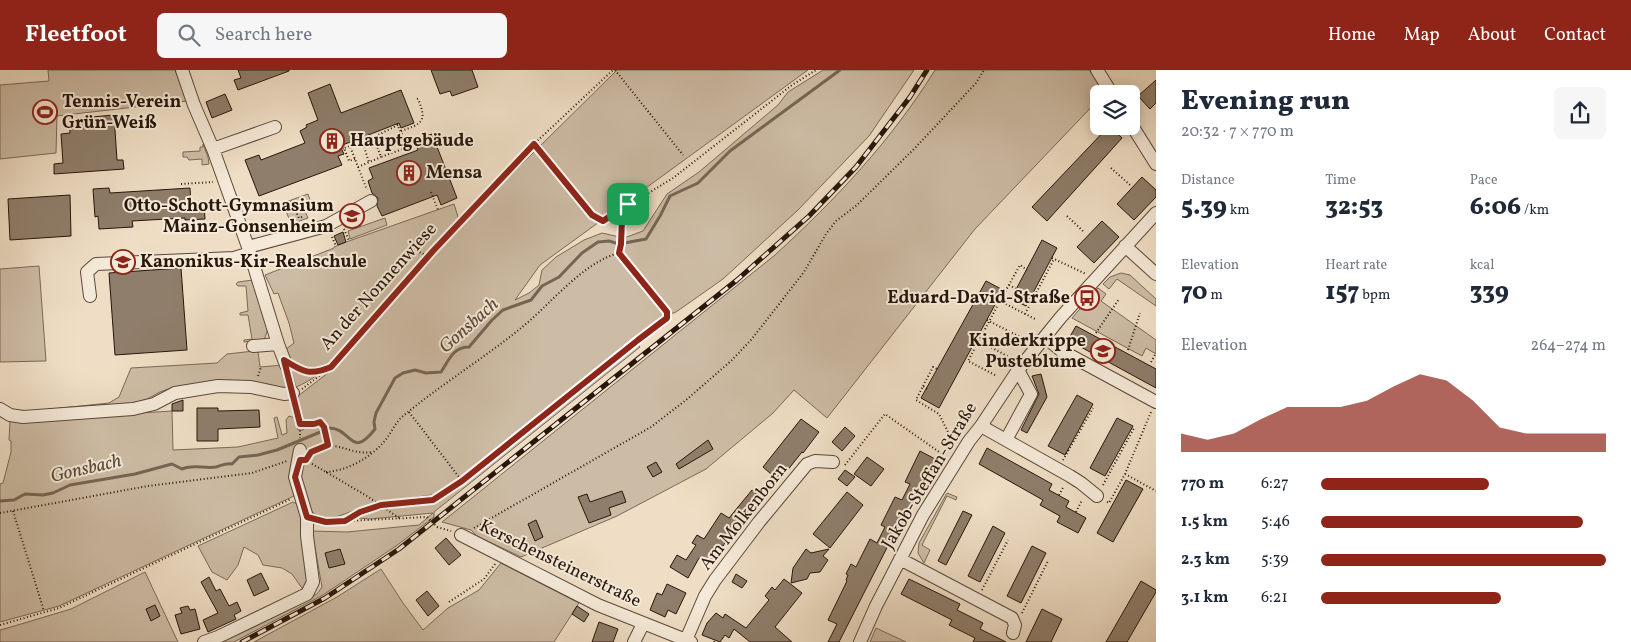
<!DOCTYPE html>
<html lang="en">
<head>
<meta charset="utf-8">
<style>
	:root { --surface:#fff; --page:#f6f6f7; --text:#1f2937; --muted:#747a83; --accent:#8f2418 }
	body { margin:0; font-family:Vollkorn,serif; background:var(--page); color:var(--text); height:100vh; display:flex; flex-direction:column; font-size:19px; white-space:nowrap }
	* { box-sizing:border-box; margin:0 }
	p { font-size:16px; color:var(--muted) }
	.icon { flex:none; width:28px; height:28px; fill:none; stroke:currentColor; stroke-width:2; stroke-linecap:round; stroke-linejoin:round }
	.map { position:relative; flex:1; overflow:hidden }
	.panel { display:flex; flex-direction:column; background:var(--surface); width:475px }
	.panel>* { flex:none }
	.fabs { position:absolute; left:1090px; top:15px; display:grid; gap:10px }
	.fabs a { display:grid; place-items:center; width:50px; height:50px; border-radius:8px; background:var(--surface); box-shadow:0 2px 12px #0003; font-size:25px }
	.pin { position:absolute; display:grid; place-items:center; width:42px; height:42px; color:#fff; margin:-21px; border-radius:10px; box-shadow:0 2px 8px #0006 }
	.round { display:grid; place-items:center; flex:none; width:52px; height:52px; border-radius:8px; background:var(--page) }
	.overview { display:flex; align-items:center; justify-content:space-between; height:85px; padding:0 25px }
	h1 { font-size:28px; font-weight:800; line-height:38px }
	.metrics { display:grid; grid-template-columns:repeat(3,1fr); gap:8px; height:85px; padding:5px 25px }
	.metrics div { display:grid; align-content:center }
	.metrics b { font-size:25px; font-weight:800 }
	.metrics small { font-size:14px; font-weight:400 }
	.metrics p { font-size:14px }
	.chart { height:140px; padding:10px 25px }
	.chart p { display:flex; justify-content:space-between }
	.chart svg { width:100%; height:90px; margin-top:5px; fill:var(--accent); opacity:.7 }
	ul { padding:0 25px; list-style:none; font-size:16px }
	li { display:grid; grid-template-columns:80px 60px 1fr; align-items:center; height:38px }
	li i { height:12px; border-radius:6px; background:var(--accent) }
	header { display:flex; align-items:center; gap:30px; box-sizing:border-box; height:70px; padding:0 25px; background:var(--accent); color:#fff }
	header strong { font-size:24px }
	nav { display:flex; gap:28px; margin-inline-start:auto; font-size:18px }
	.search { width:350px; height:45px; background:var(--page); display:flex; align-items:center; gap:12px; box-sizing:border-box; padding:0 18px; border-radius:8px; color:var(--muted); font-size:19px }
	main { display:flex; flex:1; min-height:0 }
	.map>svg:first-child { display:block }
	.green { fill:#cdbca5; stroke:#7a6958 }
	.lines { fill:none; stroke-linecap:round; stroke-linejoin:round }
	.stream { stroke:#766554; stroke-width:3 }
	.building { fill:#8f7e6b; stroke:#27160a }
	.minor-casing { stroke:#594839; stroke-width:14 }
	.path { stroke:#27160a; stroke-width:2; stroke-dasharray:1 2.5; stroke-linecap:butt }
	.minor { stroke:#f5ead9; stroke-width:12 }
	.rail-casing { stroke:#27160a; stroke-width:5 }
	.rail { stroke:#f5ead9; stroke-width:3; stroke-dasharray:9; stroke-linecap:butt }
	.path-bridge { stroke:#27160a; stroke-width:2; stroke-dasharray:1 2.5; stroke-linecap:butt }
	.route-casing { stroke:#fff; stroke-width:10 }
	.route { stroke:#8f2418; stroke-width:6 }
	.labels { text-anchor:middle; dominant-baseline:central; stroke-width:4; stroke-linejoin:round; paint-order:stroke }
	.poi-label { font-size:18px; font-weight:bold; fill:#27160a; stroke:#f5ead9; text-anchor:start }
	.street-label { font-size:18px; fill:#27160a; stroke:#f5ead9 }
	.water-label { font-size:19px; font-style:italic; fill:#5c4b3b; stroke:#f5ead9 }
</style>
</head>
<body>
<header>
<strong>Fleetfoot</strong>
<div class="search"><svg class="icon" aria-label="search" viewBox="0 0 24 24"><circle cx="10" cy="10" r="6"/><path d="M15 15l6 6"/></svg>Search here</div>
<nav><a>Home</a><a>Map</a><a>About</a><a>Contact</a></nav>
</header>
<main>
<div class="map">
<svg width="1156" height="572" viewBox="0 0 1156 572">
	<rect width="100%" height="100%" fill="#efdec5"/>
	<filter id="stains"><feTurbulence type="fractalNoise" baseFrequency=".004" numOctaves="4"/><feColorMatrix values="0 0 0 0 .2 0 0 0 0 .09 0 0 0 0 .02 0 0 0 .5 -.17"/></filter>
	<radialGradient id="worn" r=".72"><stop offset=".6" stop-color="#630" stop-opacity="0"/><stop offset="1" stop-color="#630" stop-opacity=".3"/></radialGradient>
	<!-- green -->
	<path class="green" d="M48 0H175L187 31 57 46 56 83 0 89V15L49 11Z
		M617 0H808L540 195 515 230 529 223 539 215 542 200 556 187 584 170 602 163 624 168 643 161 667 124 699 102 778 35 788 22 820 2 823 0H914L869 66 798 140 723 209 676 242 665 246 448 417 437 424 373 434 336 447 325 448 316 445 311 441 298 409 305 388V382L294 426 59 536 0 552V414L3 413 11 382V371L9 370 10 351 172 341 173 380 238 377 278 368 274 348 277 347 282 365 287 363 286 350 289 346 295 348 298 360H303L306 355 299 342 298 326 333 299 451 164Z
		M935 0H1089L1105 23 1099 24V29L975 159 827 348 794 320 773 343 706 399 617 446 521 487 477 466 471 460 442 452 775 185C836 129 891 71 935 0Z
		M203 74 208 87 209 94 202 95V89L189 90 187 87H183V82L200 81V77H203Z
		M308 124 312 136 304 139 308 148 291 154 283 133Z
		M454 134 459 150C427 184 397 219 366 253 345 277 326 305 296 317L285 280 294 273 289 253 278 223 274 224 265 205 334 178V177L346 172Z
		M385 148 387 155 350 169 348 161Z
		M39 196 46 291 0 292V199Z
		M1121 203 1130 205 1156 229V236L1117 209 1109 219 1103 214 1110 207Z
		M253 210 268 259 264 270 244 272V270L252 269 248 245H240V243L248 241 246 216H238L236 214 238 212Z
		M1098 218 1106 224 1101 231 1156 270V284L1146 278 1142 286 1072 248Z
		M636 272 640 277 434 442V447L396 476 323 525 234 572H221L317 524 322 517 312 461 347 462 419 455 433 443 370 449 359 448 364 443 407 435 429 434 461 414Z
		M254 281H258L260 297 284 295 290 318 174 317 160 322 136 335 42 340 109 333 119 327 131 298 217 293 227 284Z
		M947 423 957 427 956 430 947 426 922 475 930 480 924 493 918 483 919 473Z
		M293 432 301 436 310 507 304 521 292 504 282 498 263 495 258 485 244 477 238 495 227 510 212 502 198 476Z
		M501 493 579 533 554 572H254L337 527 381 499 403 533 423 560 448 538 479 520Z
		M145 502 178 572H0V560L11 557 71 539Z
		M876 558 906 572H870Z"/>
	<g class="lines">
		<!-- stream -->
		<path class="stream" d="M0 431 14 430 25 424 43 425 53 423 70 415 135 404 172 394 182 399C194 394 204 399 216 397 223 395 225 393 232 394L239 387 258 385 277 380 330 358C352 359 351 390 375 359L374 352 376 343 395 308 403 303 415 300 426 303 441 302C449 290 453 277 469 277L492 250 503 240 531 230 542 216 559 207 582 183 598 172 609 171 619 174 646 169 660 146 670 126 698 113 730 81 840 0"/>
	</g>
	<!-- building -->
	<path class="building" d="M238 0H289V1L238 20 234 10 241 8Z
		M431 0H472L478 17 452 26 450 21 440 24Z
		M1156 10V33L1150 39 1138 26Z
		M330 14 341 43 401 20 414 53 401 58 399 53 340 76 344 84 338 86 342 95 259 126 245 90 259 85 261 90 305 73 300 61 307 57 306 55 318 50 308 23Z
		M225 24 232 40 212 48 206 32Z
		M114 45 117 90H123L124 99 54 104V94L63 93 61 64 70 63 69 49Z
		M1109 56 1122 68 1047 151 1032 137Z
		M432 64 457 128 441 135 437 125 382 146 377 136 378 128 372 123 368 111 373 108 369 98 418 80 414 70Z
		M1142 107 1156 120V127L1134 150 1117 134Z
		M109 118 110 123 190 118 191 136 204 135 205 149 185 150V148L132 151 133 157 99 159 98 146 95 147 93 119Z
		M70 125 71 166 10 170 8 129Z
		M1102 151 1119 167 1094 193 1077 177Z
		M343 162 346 172 338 175 334 166Z
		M1042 170 1057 178 1026 236 1011 229Z
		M181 198 187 280 115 285 109 203Z
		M986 211 1003 220 939 338 921 328Z
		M1076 256 1156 299V318L1068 270Z
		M1041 304 1047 327 1027 363 1021 360 1039 324 1032 306Z
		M1077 325 1093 334 1065 385 1048 376Z
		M183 330V341H172V334Z
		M197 338H218V341L259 340 260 357 218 359V371H197Z
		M1117 348 1133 356 1105 406 1090 398Z
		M801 349 819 362 803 383 802 382 779 411 763 397Z
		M845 357 855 366 842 381 832 372Z
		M708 370 713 379 679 399 676 394Z
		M987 378 1052 414 1049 420 1069 431 1066 437 1086 448 1078 463 1057 452 1060 446 1040 435 1043 430 979 394Z
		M920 381 935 389 919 419 911 435H912L898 464 895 462 839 572H828L837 554 828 550 847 511 846 510 848 505 846 504 851 494 856 497 870 469 877 473 885 457 881 455 895 427 902 430 910 414 905 412Z
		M867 387 884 399 871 416 854 404Z
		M656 392 662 402 653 407 647 397Z
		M845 400 855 407 847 416 838 409Z
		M1126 410 1143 419 1113 472 1097 463Z
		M752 420 762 429 746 447 743 444 723 476 721 475 709 494 699 488 688 508 670 497 677 485 686 490 696 475 692 473 697 465 704 469 721 443 729 448Z
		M622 421 626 432 609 438 611 445 589 453 578 427 587 424 590 432Z
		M847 422 863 435 830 478 813 464Z
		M963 441 972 445 946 495 938 491Z
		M536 450 543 467 535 471 528 454Z
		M993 456 1005 463 980 512 968 506Z
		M446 468 461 485 449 495 435 478Z
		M1032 476 1046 483 1021 533 1007 526Z
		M340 479 345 494 329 498 325 483Z
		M806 479 811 483 829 479 823 486 828 490 820 502 810 503 807 509 791 513 793 498Z
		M261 503 269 519 254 526 247 510Z
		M736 504 747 511 742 518 732 512Z
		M209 507 216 521 220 519 229 536 237 532 241 541 234 545 236 549 208 562 203 550 218 543 201 512Z
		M784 509 802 523 775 557 792 572H750L734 559 729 568 725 565 720 572 702 565 707 553 716 543 723 548 725 544 746 558 769 530 765 526 772 517 775 520Z
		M909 509 960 534 957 540 983 553 980 559 1006 572H973L975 568 949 555 952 550 901 524Z
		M1141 511 1156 520V522L1127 572H1106Z
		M667 514 686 523 676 544 668 540 665 547 650 540 657 523 662 525Z
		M427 521 439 536 428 546 416 530Z
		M155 535 160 546 151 551 146 539Z
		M188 536 190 540 195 539 200 559 181 564 175 545 182 543 180 538Z
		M577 536 589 544 584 552 572 544Z
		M1042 539 1062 549 1051 572H1026Z
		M599 552 618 559 613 572H592Z"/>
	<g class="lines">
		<defs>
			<path id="minor" d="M182 0 194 35 213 79 248 177 278 274 286 295
				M1097 0 1112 24
				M1131 54 1156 94
				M213 79 275 57
				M1125 176 1156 204
				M248 177 326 156 371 131
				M90 226 87 202 96 194 234 188 250 183
				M1045 267 1062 281 1156 332
				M253 276 278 274
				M0 339 10 345 23 347 133 339 154 334 175 323 218 316 251 317 284 324 293 323
				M981 356 1070 406 1081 413 1097 426
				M1006 370 1031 324 1018 300
				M461 465 598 535 691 572
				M900 489 1012 548 1015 555 1013 563
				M686 570 705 526 715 510 759 452 807 394 815 391 833 392
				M204 572 218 567 307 524 313 512 307 466V447L295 407 300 380
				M634 572 643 554
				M860 572 876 536 923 445 969 371 981 356 1018 300 1061 247 1156 143"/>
		</defs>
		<!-- minor casing -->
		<use href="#minor" class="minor-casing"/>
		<!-- path -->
		<path class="path" d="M615 0 683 85
			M397 54 411 83
			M398 55 362 73 364 77 377 76 381 87 408 77
			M401 61C421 54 428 52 418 29L415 28
			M534 74 592 145 603 151 673 108 792 15 816 0
			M353 76 362 73
			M364 77 369 92
			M336 81 344 78 343 74
			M355 89 349 91 344 78 350 76 358 97 381 87
			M358 97 367 120
			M1111 98 1130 115
			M181 114 213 112
			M431 122 438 140
			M291 131 299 148 302 147
			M294 137 307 132 309 137
			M1067 146 1084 162
			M344 159 349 171
			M332 167 336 176
			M410 178 428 186
			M619 183C623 166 620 153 627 136
			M1052 188 1086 204
			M1009 215 1016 219
			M997 230 1000 231 1020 195 1027 200
			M1025 244 1054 189
			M987 250 1022 268
			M1096 263 1119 229
			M976 269 1009 287
			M1128 280 1140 243
			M1151 292 1156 283
			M298 299C308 304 318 302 329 298
			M995 305 968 291 1000 231 1037 250
			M258 306 261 297
			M923 316 933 297 937 299
			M302 319 331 297 433 181 534 74 613 0
			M927 319 923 316 916 330 939 344 951 368
			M296 333 300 353V368
			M409 342 462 411
			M300 353 313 354 320 353 324 357 328 375
			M312 381C335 367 349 386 373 382
			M1063 390 1093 338
			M309 392 367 426 399 448
			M845 395 885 344 942 384
			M326 402C346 401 368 389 382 374 390 366 394 354 402 347 440 315 483 289 521 258 550 235 583 192 619 183L667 242V248L638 270 462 411 433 430 381 435 360 442 345 451
			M1125 404 1156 421
			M1103 415 1134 358
			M1059 425 1064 416
			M1107 432 1109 433 1125 404 1151 342
			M13 441 44 541
			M1076 442 1082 430
			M0 443 148 416 252 403 287 391
			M319 450 326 452 427 447
			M437 457 451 461
			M474 458 651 357 686 330 731 291 751 270 804 202 826 164 836 151 857 135 914 79 961 29 976 13 984 0
			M982 520 1008 470
			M449 532 484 509 495 494
			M1022 543 1048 491
			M0 555 59 538 291 429
			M714 572 715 570"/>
		<!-- minor -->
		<use href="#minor" class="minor"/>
		<defs>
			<path id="rail" d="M242 572 325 528 399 479 737 210 809 146 856 97 910 27 927 0"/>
		</defs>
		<!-- rail casing -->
		<use href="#rail" class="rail-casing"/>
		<!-- rail -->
		<use href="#rail" class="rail"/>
		<!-- path-bridge -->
		<path class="path-bridge" d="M427 447 437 457"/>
	</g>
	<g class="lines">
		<defs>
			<path id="route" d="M534 74 592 145 603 151 628 134 622 149 621 174 619 183 667 242V248L638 270 462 411 433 430 381 435 360 442 345 451 326 452 307 447 295 407 300 390H306L311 382 328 375 324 357 320 352 314 354H300L284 290C303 302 310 306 331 297L433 181Z"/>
		</defs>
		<!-- route casing -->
		<use href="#route" class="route-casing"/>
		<!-- route -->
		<use href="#route" class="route"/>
	</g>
	<!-- icons -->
	<defs>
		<symbol id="stadium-ring" viewBox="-11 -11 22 22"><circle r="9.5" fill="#f5ead9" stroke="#8f2418" stroke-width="1.5"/><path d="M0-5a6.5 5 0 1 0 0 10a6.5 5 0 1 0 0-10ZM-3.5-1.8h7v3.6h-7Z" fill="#8f2418"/></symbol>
		<symbol id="building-ring" viewBox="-11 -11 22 22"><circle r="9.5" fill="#f5ead9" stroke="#8f2418" stroke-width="1.5"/><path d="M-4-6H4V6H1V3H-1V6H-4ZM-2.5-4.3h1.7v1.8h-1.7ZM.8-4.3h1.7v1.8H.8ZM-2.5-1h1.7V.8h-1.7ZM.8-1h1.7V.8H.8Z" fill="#8f2418"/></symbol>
		<symbol id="school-ring" viewBox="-11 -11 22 22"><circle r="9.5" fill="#f5ead9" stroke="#8f2418" stroke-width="1.5"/><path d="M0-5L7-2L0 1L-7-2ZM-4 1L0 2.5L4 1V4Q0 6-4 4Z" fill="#8f2418"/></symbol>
		<symbol id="bus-ring" viewBox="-11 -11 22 22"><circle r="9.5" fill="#f5ead9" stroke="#8f2418" stroke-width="1.5"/><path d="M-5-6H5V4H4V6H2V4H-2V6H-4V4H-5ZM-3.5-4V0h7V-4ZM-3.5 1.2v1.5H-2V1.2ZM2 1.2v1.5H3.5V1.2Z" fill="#8f2418"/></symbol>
	</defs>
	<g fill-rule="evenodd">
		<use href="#stadium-ring" x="31" y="28" width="28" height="28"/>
		<use href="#building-ring" x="318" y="57" width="28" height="28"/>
		<use href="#building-ring" x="395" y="89" width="28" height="28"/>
		<use href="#school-ring" x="338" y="132" width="28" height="28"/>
		<use href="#school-ring" x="109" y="178" width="28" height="28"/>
		<use href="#bus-ring" x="1073" y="214" width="28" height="28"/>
		<use href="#school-ring" x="1089" y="267" width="28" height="28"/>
	</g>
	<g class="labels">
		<!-- poi labels -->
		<g class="poi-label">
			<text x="62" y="32">Tennis-Verein<tspan x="62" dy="21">Grün-Weiß</tspan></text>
			<text x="350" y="71">Hauptgebäude</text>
			<text x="426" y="103">Mensa</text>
			<text x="334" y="136" text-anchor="end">Otto-Schott-Gymnasium<tspan x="334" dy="21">Mainz-Gonsenheim</tspan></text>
			<text x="140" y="192">Kanonikus-Kir-Realschule</text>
			<text x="1070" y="228" text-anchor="end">Eduard-David-Straße</text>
			<text x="1086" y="271" text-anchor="end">Kinderkrippe<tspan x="1086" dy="21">Pusteblume</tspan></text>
		</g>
		<!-- street labels -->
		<g class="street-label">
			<text transform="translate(379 217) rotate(-48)">An der Nonnenwiese</text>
			<text transform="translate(930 406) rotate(-59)">Jakob-Steffan-Straße</text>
			<text transform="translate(744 447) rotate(-52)">Am Molkenborn</text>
			<text transform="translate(560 494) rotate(26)">Kerschensteinerstraße</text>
		</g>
		<!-- water labels -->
		<g class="water-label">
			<text transform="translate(469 256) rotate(-42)">Gonsbach</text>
			<text transform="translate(86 399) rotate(-13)">Gonsbach</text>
		</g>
	</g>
	<rect width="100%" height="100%" filter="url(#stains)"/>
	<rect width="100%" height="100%" fill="url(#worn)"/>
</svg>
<div class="fabs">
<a><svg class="icon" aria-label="layers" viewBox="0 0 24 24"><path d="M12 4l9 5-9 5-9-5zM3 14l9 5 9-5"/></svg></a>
</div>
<div class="pin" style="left:628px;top:134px;background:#1e9e55"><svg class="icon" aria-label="arrive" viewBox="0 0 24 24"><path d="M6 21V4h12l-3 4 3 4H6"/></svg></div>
</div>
<section class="panel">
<div class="overview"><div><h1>Evening run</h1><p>20:32 · 7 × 770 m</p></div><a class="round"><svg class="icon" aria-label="share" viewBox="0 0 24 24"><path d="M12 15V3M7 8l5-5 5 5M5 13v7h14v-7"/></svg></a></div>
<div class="metrics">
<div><p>Distance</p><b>5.39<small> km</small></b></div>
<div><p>Time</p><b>32:53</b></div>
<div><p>Pace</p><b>6:06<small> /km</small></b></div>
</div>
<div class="metrics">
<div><p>Elevation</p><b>70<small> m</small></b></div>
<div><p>Heart rate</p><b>157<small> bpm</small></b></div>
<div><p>kcal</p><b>339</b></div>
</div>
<div class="chart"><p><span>Elevation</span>264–274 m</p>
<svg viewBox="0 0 160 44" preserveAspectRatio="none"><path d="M0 44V35L10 38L20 35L30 28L40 22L50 22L60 22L70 19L80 12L90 6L100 9L110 19L120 32L130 35L140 35L150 35L160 35V44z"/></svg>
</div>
<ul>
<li><b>770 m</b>6:27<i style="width:59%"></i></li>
<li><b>1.5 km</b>5:46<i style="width:92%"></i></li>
<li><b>2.3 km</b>5:39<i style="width:100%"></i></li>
<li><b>3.1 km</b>6:21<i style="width:63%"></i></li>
</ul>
</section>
</main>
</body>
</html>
